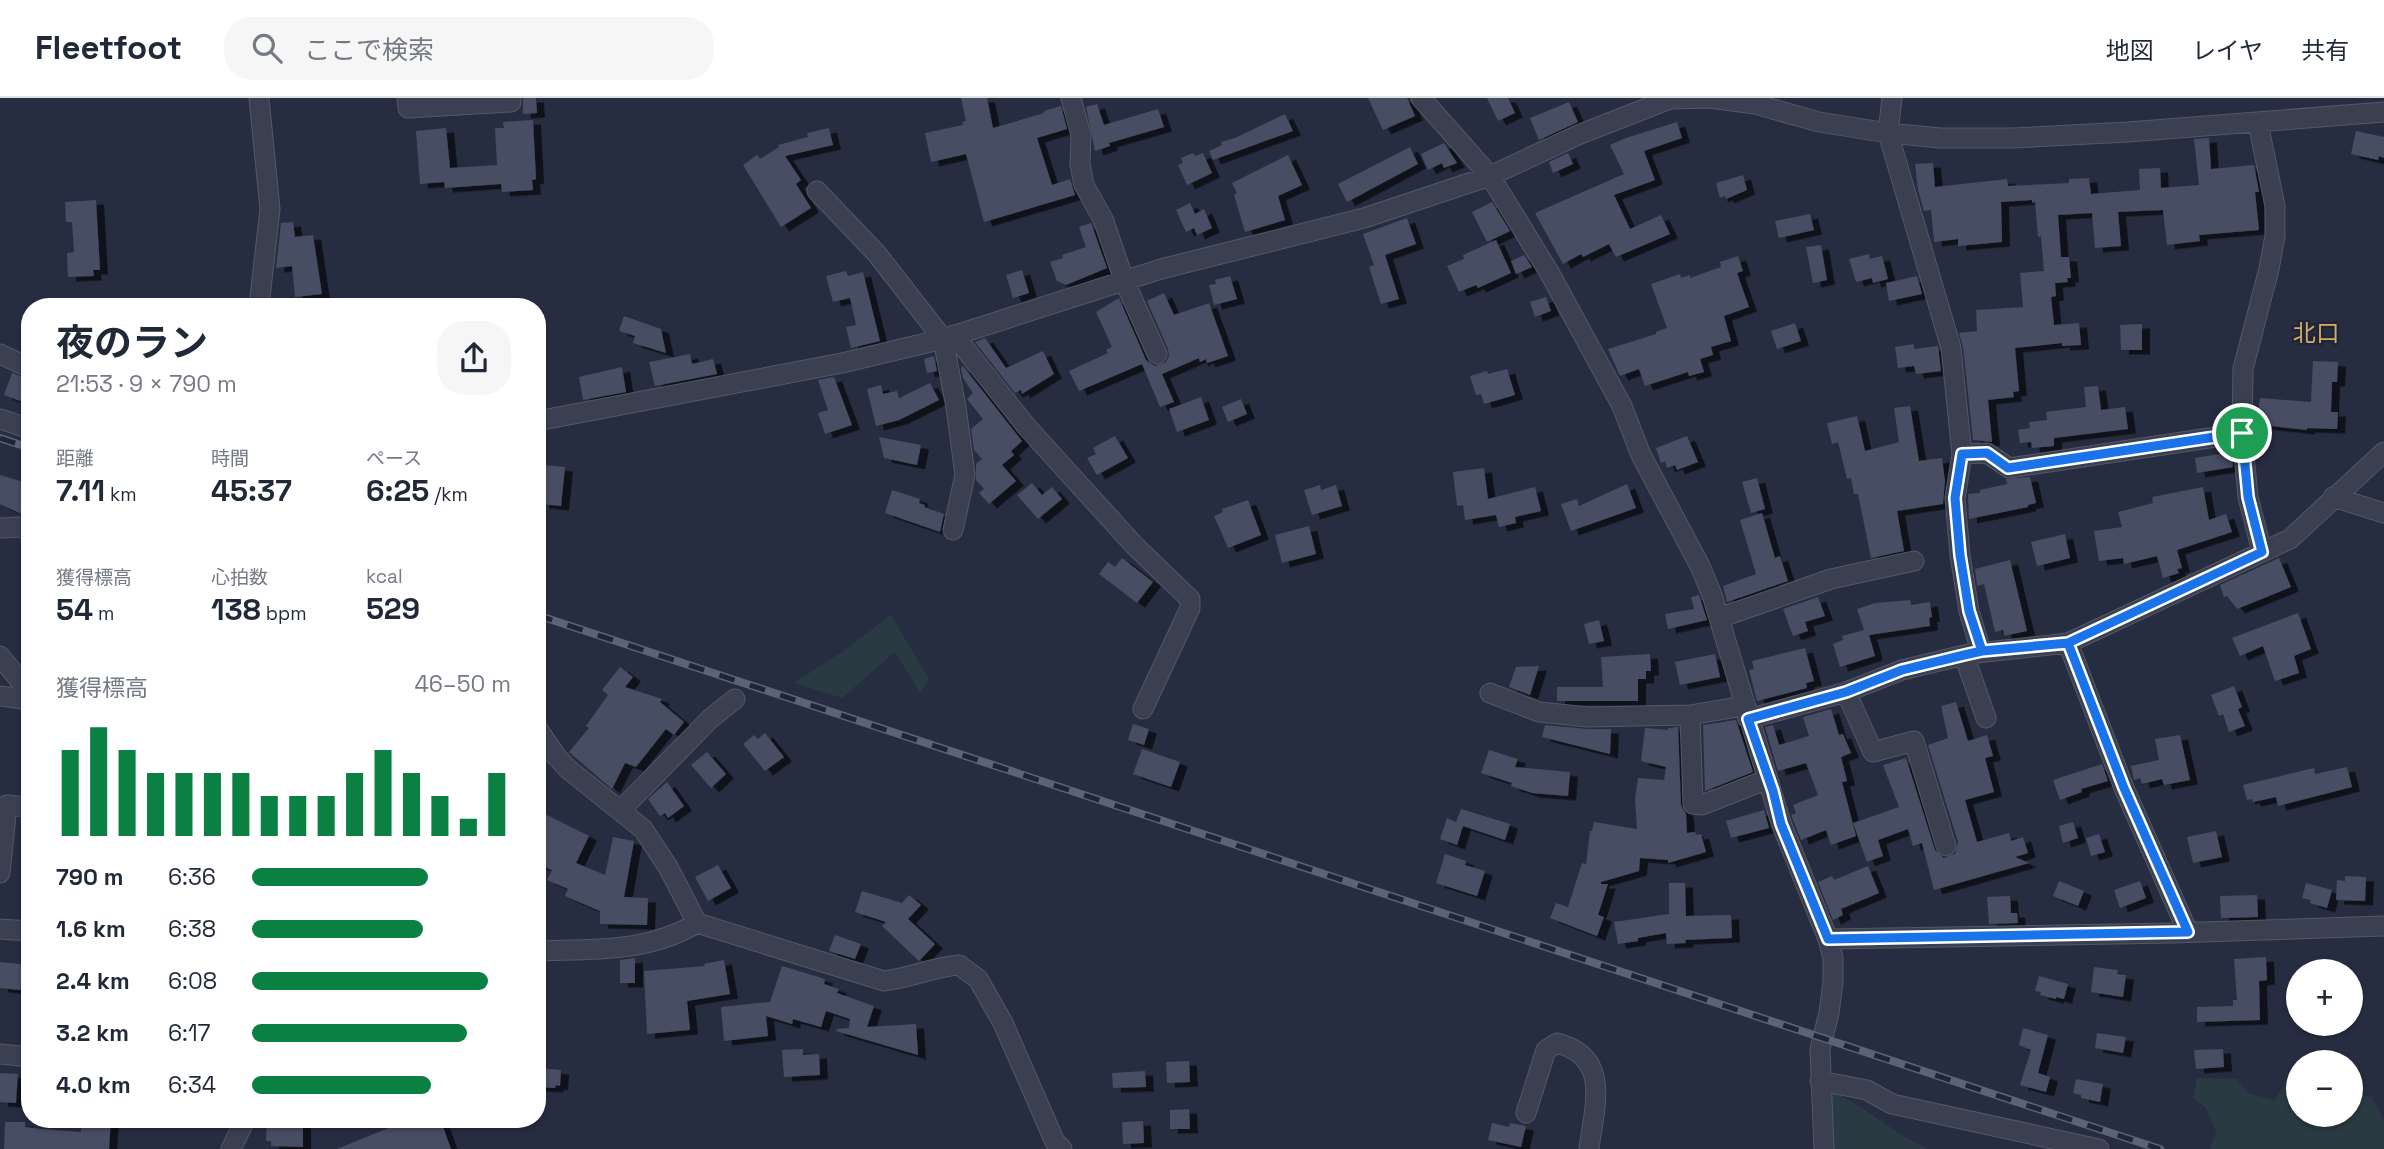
<!DOCTYPE html>
<html lang="ja">
<head>
<meta charset="utf-8">
<style>
	:root { --surface:#fff; --page:#f6f6f7; --text:#1f2937; --muted:#747a83; --line:#e0e1e3; --accent:#0b8043 }
	body { margin:0; font-family:"Space Grotesk","Noto Sans JP",sans-serif; background:var(--page); color:var(--text); height:100vh; display:flex; flex-direction:column; font-size:26px; white-space:nowrap }
	* { box-sizing:border-box; margin:0 }
	p { font-size:23px; color:var(--muted) }
	.icon { flex:none; width:38px; height:38px; fill:none; stroke:currentColor; stroke-width:2; stroke-linecap:round; stroke-linejoin:round }
	.map { position:relative; flex:1; overflow:hidden }
	.side { position:absolute; left:21px; top:200px; width:525px; height:830px; display:flex; flex-direction:column; background:var(--surface); border-radius:28px; box-shadow:0 2px 5px #0004 }
	.side>* { flex:none }
	.controls { position:absolute; left:2286px; top:861px; display:grid; gap:14px }
	.controls a { display:grid; place-items:center; width:77px; height:77px; border-radius:50%; background:var(--surface); box-shadow:0 2px 5px #0004; font-size:35px }
	.pin { position:absolute; display:grid; place-items:center; width:60px; height:60px; color:#fff; margin:-30px; border:4px solid #fff; border-radius:50%; box-shadow:0 2px 7px #0007 }
	.round { display:grid; place-items:center; flex:none; width:74px; height:74px; border-radius:28px; background:var(--page) }
	.head { display:flex; align-items:center; justify-content:space-between; height:119px; padding:0 35px }
	h1 { font-size:38px; font-weight:700; line-height:52px }
	.stats { display:grid; grid-template-columns:repeat(3,1fr); gap:10px; height:119px; padding:7px 35px }
	.stats div { display:grid; align-content:center }
	.stats b { font-size:30px; font-weight:700 }
	.stats small { font-size:19px; font-weight:400 }
	.stats p { font-size:19px }
	.chart { height:196px; padding:14px 35px }
	.chart p { display:flex; justify-content:space-between }
	.chart svg { width:100%; height:126px; margin-top:7px; stroke:var(--accent); stroke-width:6 }
	ul { padding:0 35px; list-style:none; font-size:23px }
	li { display:grid; grid-template-columns:112px 84px 1fr; align-items:center; height:52px }
	li i { height:18px; border-radius:9px; background:var(--accent) }
	header { display:flex; align-items:center; gap:42px; box-sizing:border-box; height:98px; padding:0 35px; background:var(--surface); border-bottom:2px solid var(--line) }
	header strong { font-size:33px }
	nav { display:flex; gap:38px; margin-inline-start:auto; font-size:24px }
	.search { width:490px; height:63px; background:var(--page); display:flex; align-items:center; gap:18px; box-sizing:border-box; padding:0 24px; border-radius:28px; color:var(--muted); font-size:26px }
	.map>svg:first-child { display:block }
	.green { fill:#293a42 }
	.building { fill:#464d63; filter:url(#shadow) }
	.lines { fill:none; stroke-linecap:round; stroke-linejoin:round }
	.minor-casing { stroke:#535868; stroke-width:21 }
	.minor { stroke:#3b4051; stroke-width:19 }
	.rail-casing { stroke:#5d6377; stroke-width:8 }
	.rail { stroke:#202536; stroke-width:5; stroke-dasharray:16; stroke-linecap:butt }
	.route-casing { stroke:#fff; stroke-width:14 }
	.route { stroke:#1a73e8; stroke-width:9 }
	.labels { text-anchor:middle; dominant-baseline:central; stroke-width:5; stroke-linejoin:round; paint-order:stroke }
	.neighbourhood-label { font-size:23px; fill:#d3ab6b; stroke:#202536 }
</style>
</head>
<body>
<header>
<strong>Fleetfoot</strong>
<div class="search"><svg class="icon" aria-label="search" viewBox="0 0 24 24"><circle cx="10" cy="10" r="6"/><path d="M15 15l6 6"/></svg>ここで検索</div>
<nav><a>地図</a><a>レイヤ</a><a>共有</a></nav>
</header>
<div class="map">
<svg width="2384" height="1051" viewBox="0 0 2384 1051">
	<defs>
		<filter id="shadow"><feDropShadow dx="8" dy="4.5" stdDeviation="0" flood-color="#0009"/></filter>
	</defs>
	<rect width="100%" height="100%" fill="#272d41"/>
	<!-- green -->
	<path class="green" d="M891 517 929 581 920 595 895 554 842 600 794 585 845 552Z
		M2197 980 2236 981 2250 996 2275 1002 2285 985 2298 987V1017H2350V995L2372 999 2384 1023V1051H2210L2216 1035 2206 1010 2193 1000Z
		M1832 994C1867 1008 1893 1036 1928 1051H1832Z"/>
	<!-- building -->
	<path class="building" d="M523 0H536L537 15 523 16Z
		M961 0H987L993 30 1044 15V13L1061 8 1067 31 1037 40 1052 87 1070 81 1075 97 984 124 966 56 931 64 925 35 963 27 962 24 966 23Z
		M1368 0H1407L1415 18 1383 32Z
		M1487 0H1508L1515 15 1498 23Z
		M1569 4 1578 24 1539 42 1530 20Z
		M1097 6 1104 27 1158 11 1164 29 1109 45 1110 48 1095 53 1086 9Z
		M1285 16 1293 33 1213 62 1209 53 1222 47 1221 44 1235 40Z
		M533 22 536 81 532 82 533 92 502 94 501 86 445 90 444 84 420 86 416 33 446 30 450 70 497 67 495 30H504L503 24Z
		M1677 24 1682 40 1644 53 1655 82 1614 97 1630 131 1661 117 1670 136 1616 159 1609 146 1583 159 1581 156 1563 166 1535 115 1624 76 1610 47 1626 40Z
		M829 30 833 47 785 58 801 82 796 86 811 110 781 129 743 67 757 57 760 61 779 49 778 47 808 39 807 35Z
		M2356 33 2384 39V60L2379 58 2378 62 2351 56Z
		M2209 40 2211 71 2254 67 2259 94H2255L2259 132 2199 137 2200 143 2167 147 2163 112 2118 114 2121 148 2095 150 2092 115 2058 117 2061 159H2069L2071 180H2067L2068 184 2055 185 2056 198 2051 199 2054 227 2079 225 2081 247 2062 248V245L2015 250 2019 293 2013 294 2014 299 1988 302 1992 344 1973 342 1963 249 1959 235 1977 233 1976 212 2023 209 2020 175 2044 173 2041 138 2038 139 2035 104 2032 105V102L2001 104 2002 144 1958 148V141L1934 144 1931 112 1924 113 1918 92 1915 66 1933 65 1935 89 2007 81 2008 88 2069 85V81L2089 80 2091 96 2140 92 2139 71 2160 70 2161 90 2199 87 2194 41Z
		M1444 45 1457 65 1444 70 1442 65 1428 72 1421 56Z
		M1410 49 1418 66 1347 104 1338 86Z
		M1193 55 1195 58 1203 55 1212 75 1187 87 1178 67 1183 65 1181 60Z
		M1568 55 1573 66 1553 75 1549 64Z
		M1288 57 1302 87 1278 98 1285 122 1245 134 1234 97 1237 95 1232 85Z
		M1743 77 1747 92 1726 101 1725 98 1720 100 1716 85Z
		M96 102 100 172H93L94 178 68 179 67 155 74 154 72 124H66L65 104Z
		M1492 104 1510 133 1487 144 1472 114Z
		M1190 105 1195 116 1204 111 1212 130 1197 137 1194 130 1186 134 1176 112Z
		M1810 116 1814 132 1779 140 1775 123Z
		M1407 120 1416 146 1385 157 1399 201 1381 206 1369 169 1374 167 1363 136Z
		M293 124 295 139 313 137 322 196 295 199 292 168 276 170 281 125Z
		M1091 125 1107 170 1066 187 1057 183 1050 164 1063 160 1062 157 1086 149 1079 129Z
		M1496 142 1511 175 1478 190 1476 187 1459 194 1447 168 1464 161 1463 157Z
		M1821 147 1827 182 1813 185 1806 149Z
		M1869 156 1870 161 1882 158 1888 181 1873 185 1872 180 1856 184 1849 161Z
		M1524 157 1532 169 1516 176 1511 163Z
		M1738 158 1743 173 1737 175 1749 209 1724 218 1731 243 1711 249 1713 257 1700 261 1704 274 1689 278 1688 274 1645 288 1639 271 1620 278 1608 251 1656 236V234L1667 230 1651 186 1680 176 1681 180 1690 177V180L1721 169 1720 164Z
		M1022 172 1029 195 1013 200 1006 177Z
		M846 173 848 178 863 174 880 243 851 250 846 229 856 227 850 200 833 204 826 178Z
		M1230 178 1237 201 1214 207 1209 187 1216 186 1215 182Z
		M1917 178 1922 196 1889 203 1886 185Z
		M1164 195 1174 217 1209 205 1228 258 1207 265 1206 261 1200 264 1199 260 1162 276 1174 304 1160 309 1142 266 1079 293 1069 273 1108 255 1106 252 1112 249 1096 214 1119 200 1146 262 1155 268 1166 264 1169 258 1168 251 1147 203Z
		M1546 199 1551 213 1535 219 1530 204Z
		M624 218 661 231 666 255 633 245 635 238 619 233Z
		M1795 225 1801 243 1777 251 1771 233Z
		M2142 226V252H2121L2120 227Z
		M985 240 1006 270 1043 253 1054 276 1022 296 1021 292 1015 295 975 244Z
		M1914 246V251L1938 248 1941 273 1916 276 1914 268 1898 270 1895 249Z
		M690 256 692 266 713 261 717 276 655 288 649 264Z
		M934 258 937 273 927 275 924 261Z
		M2313 263 2338 264 2337 284H2332L2331 314H2338L2337 331 2307 330V332L2262 327 2263 316 2258 315 2260 300 2311 304Z
		M963 268 1022 343 1011 353 1014 357 1002 367 1016 383 989 406 979 395 984 391 976 382V366L982 361 974 352 971 331 983 321 967 301 973 295 963 280 961 270Z
		M622 269 626 294 583 302 579 279Z
		M1507 271 1515 297 1484 306 1481 296 1476 297 1470 278 1487 273 1488 276Z
		M12 275 30 282 23 304 4 297Z
		M834 279 852 327 825 336 818 315 828 312 818 282Z
		M930 285 939 302 899 322 876 328 867 291 881 287 883 296 897 293 899 300Z
		M2098 288 2101 312 2125 309 2128 331 2054 340V348L2032 350 2031 344 2020 345 2018 332 2030 330 2029 324 2047 322 2046 314 2086 309 2084 289Z
		M1201 299 1209 322 1177 334 1169 311Z
		M1241 301 1247 316 1228 324 1222 309Z
		M1910 308 1919 363 1942 360 1945 383 1943 406 1897 413 1904 453 1871 460 1858 396H1854L1851 380 1847 381 1838 344 1832 346 1827 325 1857 318 1865 353 1899 344 1894 310Z
		M1115 338 1128 360 1097 377 1087 360 1096 356 1093 350Z
		M1687 338 1698 364 1677 372 1675 367 1667 370 1665 363 1661 365 1656 350Z
		M879 339 921 347 917 367 884 360Z
		M2232 354 2233 369 2197 375 2195 360Z
		M544 367 565 369 561 408 541 406Z
		M1484 370 1488 401 1535 389 1541 413 1515 419 1516 425 1499 429 1496 417 1465 422 1463 407 1457 408 1453 374Z
		M0 377 30 386V420L0 406Z
		M2030 379 2036 405 2028 407V409L1969 421 1968 396 1980 395V392L2007 386 2006 381Z
		M1757 380 1765 411 1751 415 1742 384Z
		M1032 385 1042 397 1052 389 1062 401 1038 421 1017 397Z
		M1627 386 1636 410 1571 433 1561 406 1577 401 1579 408Z
		M1320 387 1321 392 1336 387 1342 408 1312 417 1304 392Z
		M2203 389 2209 422 2226 416 2232 434 2177 452 2182 470 2177 471 2179 475 2163 480 2157 458 2124 466 2123 460 2099 463 2094 433 2122 429 2118 414 2153 405 2152 399Z
		M892 392 920 401 919 405 925 407 924 409 944 416 940 434 885 415Z
		M1248 402 1261 437 1228 450 1214 418 1223 414 1222 411Z
		M1762 415 1775 460 1780 458 1788 483 1727 504 1723 488 1756 476 1740 422Z
		M1309 428 1316 456 1282 465 1275 437Z
		M2065 436 2070 460 2037 468 2031 444Z
		M1122 460 1153 484 1137 505 1099 476 1108 464 1115 469Z
		M2279 460 2291 489 2237 511 2227 498 2224 499 2220 487Z
		M2010 462 2027 533 2004 538 2003 532 1995 534 1984 486 1977 488 1975 471Z
		M1699 497 1707 522 1668 531 1665 516 1694 511 1691 499Z
		M1818 499 1825 518 1805 524 1808 533 1793 538 1783 511Z
		M1910 502 1911 507 1930 504 1932 519 1929 520 1930 528 1869 537 1875 558 1840 569 1833 546 1843 542 1842 538 1864 532 1857 511 1875 505Z
		M2298 515 2311 551 2294 558 2299 575 2275 583 2263 548 2240 558 2232 540Z
		M1599 522 1604 543 1589 546 1584 526Z
		M1805 550 1814 583 1806 585 1807 590 1757 603 1749 572 1754 571 1752 563Z
		M1650 556 1651 573H1646V581H1638V603H1557V589H1603L1601 559Z
		M1715 556 1720 579 1680 587 1675 564Z
		M1539 568 1530 597 1509 589 1516 569Z
		M620 569 633 579 625 589 662 601 660 604 684 624 674 637 666 631 636 669 625 665 612 691 569 654 589 630 586 628 608 597 602 592Z
		M2234 588 2242 609 2238 611 2245 628 2229 634 2223 616 2219 618 2211 597Z
		M1956 604 1968 643 1987 637 1993 658 1985 660 1994 694 1965 702 1977 744 2009 735 2011 743 2023 739 2028 755 2015 759 2029 765 1934 792 1922 745 1913 748 1908 731 1878 742 1883 758 1867 764 1853 725 1899 709 1883 667 1906 660 1935 752 1944 760 1955 756 1958 744 1928 647 1948 640 1941 608Z
		M1831 611 1839 637 1843 636 1851 655 1841 659 1847 683 1842 684 1856 738 1831 747 1826 732 1801 742 1791 717 1796 715 1793 707 1818 697 1806 665 1778 673 1765 629 1773 627 1779 647 1809 638 1803 619Z
		M1736 622 1753 674 1705 693 1703 627Z
		M1133 626 1149 631 1144 647 1128 642Z
		M1545 627 1587 631H1611L1610 656 1542 639Z
		M1678 629 1681 707 1686 716 1687 735 1695 734 1696 737 1701 736 1706 754 1668 765V762L1640 760 1639 773 1601 784V786H1608L1598 817 1604 819 1597 838 1550 820 1556 805 1568 809 1582 765 1586 766 1590 733H1592L1594 724 1637 731 1635 701 1638 680 1664 682 1666 669 1641 663 1645 630 1668 632V630Z
		M765 635 784 659 765 673 743 646 754 637 758 641Z
		M2180 637 2190 682 2164 687 2162 681 2142 686 2140 680 2134 682 2131 668 2159 662 2155 641Z
		M1142 651 1180 664 1171 689 1133 676Z
		M1489 652 1518 661 1515 669 1570 674 1568 698 1532 695 1511 688 1512 685 1481 675Z
		M707 654 726 676 711 690 691 667Z
		M2102 666 2108 683 2081 691 2082 694 2060 702 2053 682Z
		M2347 669 2352 689 2278 708 2276 699 2253 704 2252 701 2247 702 2243 687 2314 670 2315 676Z
		M667 684 684 708 668 720 665 715 660 718 648 701Z
		M1461 711 1510 726 1505 742 1463 728 1457 747 1440 741 1447 720 1456 724Z
		M537 712 589 738 576 765 605 777 613 739 634 743 624 799 648 800 647 827 600 826V813L565 798 568 791 547 782 552 772 537 766Z
		M1764 712 1769 730 1731 740 1726 723Z
		M2073 724 2078 740 2063 745 2059 728Z
		M2216 733 2222 759 2193 765 2187 739Z
		M2099 736 2105 754 2091 758 2086 740Z
		M1445 756 1466 763 1465 767 1485 773 1477 798 1436 785Z
		M718 767 731 790 708 803 695 779Z
		M1868 768 1879 795 1841 811 1843 817 1833 822 1818 784 1832 778 1834 782Z
		M2345 778 2366 779 2365 803 2336 802 2337 782 2345 783Z
		M2059 783 2084 793 2078 808 2053 798Z
		M2140 783 2146 800 2120 810 2114 792Z
		M1669 785H1685L1686 818 1731 817 1732 840 1685 842 1686 845 1667 846 1666 835 1638 840V843L1618 846 1614 824 1669 816Z
		M2306 785 2332 792 2327 810 2310 805 2311 802 2302 800Z
		M862 793 902 805 909 797 921 807 908 821 935 846 919 863 882 828 886 824 855 814Z
		M2257 797 2258 819 2221 820 2220 798Z
		M2010 798 2011 815H2017L2018 825 1989 826 1987 799Z
		M835 837 861 846 855 861 829 853Z
		M2266 859 2267 882 2259 883 2260 922 2197 924V909L2233 908V902H2237L2234 861Z
		M635 860V885H620V862Z
		M724 862 730 896 687 903 690 932 647 936 644 873 705 868 704 866Z
		M0 864 30 867V893L0 890Z
		M782 868 825 881 824 886 839 891 837 895 874 908 867 929 916 926 918 957 836 933 837 931 849 930 850 921 826 913 821 929 793 921 792 926 766 918 768 938 724 943 721 909 770 904Z
		M2094 869 2118 872 2117 876 2126 877 2123 899 2091 894Z
		M2039 878 2068 886 2064 901 2056 899V901L2040 897 2041 894 2035 893Z
		M2023 930 2048 937 2038 975 2050 979 2046 994 2020 987 2031 952 2019 947Z
		M2097 935 2126 939 2123 955 2095 950Z
		M803 951V957L819 956 820 977 784 979 782 952Z
		M2223 951 2224 969 2196 971 2194 952Z
		M1189 963 1190 984 1167 985 1166 964Z
		M537 970 561 972 560 988 556 987 555 990 537 989Z
		M1145 973 1146 989 1113 990 1112 975Z
		M0 975 18 976 16 1005 0 1004Z
		M2076 981 2103 986 2100 1004 2081 1000V997L2073 995Z
		M1189 1011 1190 1031H1170V1012Z
		M82 1020H111L109 1051H4L5 1024H25V1029L42 1031 81 1034Z
		M267 1020H303V1049L271 1048V1043H266Z
		M404 1020H440L451 1051H337L391 1029 390 1026Z
		M1143 1023 1144 1045 1123 1046 1122 1024Z
		M1492 1025 1509 1029 1510 1025 1526 1028 1521 1049 1488 1042Z"/>
	<g class="lines">
		<defs>
			<path id="minor" d="M259 0 270 111 259 208
				M407 0 408 10 511 4V0
				M1071 0 1081 37 1080 66 1084 87 1103 121 1124 182 1157 256
				M1421 0 1490 78 1549 174 1622 308 1641 357 1700 468 1712 497 1781 725 1828 841 1833 860V884L1829 915 1820 951 1824 1051
				M1892 0 1888 35 1951 250 1962 356 1955 400 1960 457 1969 513 1981 553
				M2258 25 2275 108V138L2269 171 2243 271 2242 335 2248 399 2262 454
				M817 93 877 156 943 241 956 309 965 377 953 432
				M954 237 1026 328 1134 447 1190 501V510L1143 611
				M0 256 30 270
				M0 321 30 331
				M537 323 842 265 943 241 1161 171 1364 120 1490 78 1578 37 1670 1 1710 0 1755 6 1819 24 1888 35 1940 40H2013L2128 34 2384 14
				M1962 356 1987 355 2009 370 2242 335
				M2333 399 2384 415
				M0 430 19 429 30 433
				M1719 520 1831 481 1914 463
				M1968 556 2068 545
				M0 558 30 595
				M1846 594 1873 654 1914 643 1946 748
				M1490 595 1539 614 1588 619 1690 617 1744 608
				M0 598 30 602
				M1690 617 1693 706 1702 707 1768 681
				M1748 621 1846 594 1902 572 1964 557 1986 620
				M537 630 556 658 568 671 643 731 668 769 697 825 884 883C911 880 932 869 959 867L978 881 1003 925 1055 1044 1062 1051
				M621 712 710 621 735 601
				M0 775 7 707 30 709
				M0 831 30 833
				M2188 834 2124 690 2068 545 2290 441 2384 354
				M1828 841 2171 835 2384 828
				M537 853C592 851 648 855 697 825
				M0 956 30 959
				M1820 983 1867 992 1892 1006 2099 1051
				M1526 1015 1546 952 1557 945C1612 959 1594 1009 1589 1051
				M231 1051 246 1020"/>
		</defs>
		<!-- minor casing -->
		<use href="#minor" class="minor-casing"/>
		<!-- minor -->
		<use href="#minor" class="minor"/>
		<defs>
			<path id="rail" d="M0 340 30 350
				M537 517 2160 1051"/>
		</defs>
		<!-- rail casing -->
		<use href="#rail" class="rail-casing"/>
		<!-- rail -->
		<use href="#rail" class="rail"/>
	</g>
	<g class="lines">
		<defs>
			<path id="route" d="M2242 335 2248 399 2262 454 2068 545 1982 553 1964 557 1902 572 1846 594 1748 621 1773 693 1781 726 1828 841 2188 834 2124 690 2068 545 1982 553 1969 513 1960 457 1955 400 1962 356 1987 355 2008 370 2242 335"/>
		</defs>
		<!-- route casing -->
		<use href="#route" class="route-casing"/>
		<!-- route -->
		<use href="#route" class="route"/>
	</g>
	<g class="labels">
		<!-- neighbourhood labels -->
		<g class="neighbourhood-label">
			<text x="2316" y="235">北口</text>
		</g>
	</g>
</svg>
<div class="controls">
<a>+</a>
<a>−</a>
</div>
<div class="pin" style="left:2242px;top:335px;background:#1e9e55"><svg class="icon" aria-label="arrive" viewBox="0 0 24 24"><path d="M6 21V4h12l-3 4 3 4H6"/></svg></div>
<section class="side">
<div class="head"><div><h1>夜のラン</h1><p>21:53 · 9 × 790 m</p></div><a class="round"><svg class="icon" aria-label="share" viewBox="0 0 24 24"><path d="M12 15V3M7 8l5-5 5 5M5 13v7h14v-7"/></svg></a></div>
<div class="stats">
<div><p>距離</p><b>7.11<small> km</small></b></div>
<div><p>時間</p><b>45:37</b></div>
<div><p>ペース</p><b>6:25<small> /km</small></b></div>
</div>
<div class="stats">
<div><p>獲得標高</p><b>54<small> m</small></b></div>
<div><p>心拍数</p><b>138<small> bpm</small></b></div>
<div><p>kcal</p><b>529</b></div>
</div>
<div class="chart"><p><span>獲得標高</span>46–50 m</p>
<svg viewBox="0 0 160 44" preserveAspectRatio="none"><path d="M5 44V14M15 44V6M25 44V14M35 44V22M45 44V22M55 44V22M65 44V22M75 44V30M85 44V30M95 44V30M105 44V22M115 44V14M125 44V22M135 44V30M145 44V38M155 44V22"/></svg>
</div>
<ul>
<li><b>790 m</b>6:36<i style="width:68%"></i></li>
<li><b>1.6 km</b>6:38<i style="width:66%"></i></li>
<li><b>2.4 km</b>6:08<i style="width:91%"></i></li>
<li><b>3.2 km</b>6:17<i style="width:83%"></i></li>
<li><b>4.0 km</b>6:34<i style="width:69%"></i></li>
</ul>
</section>
</div>
</body>
</html>
